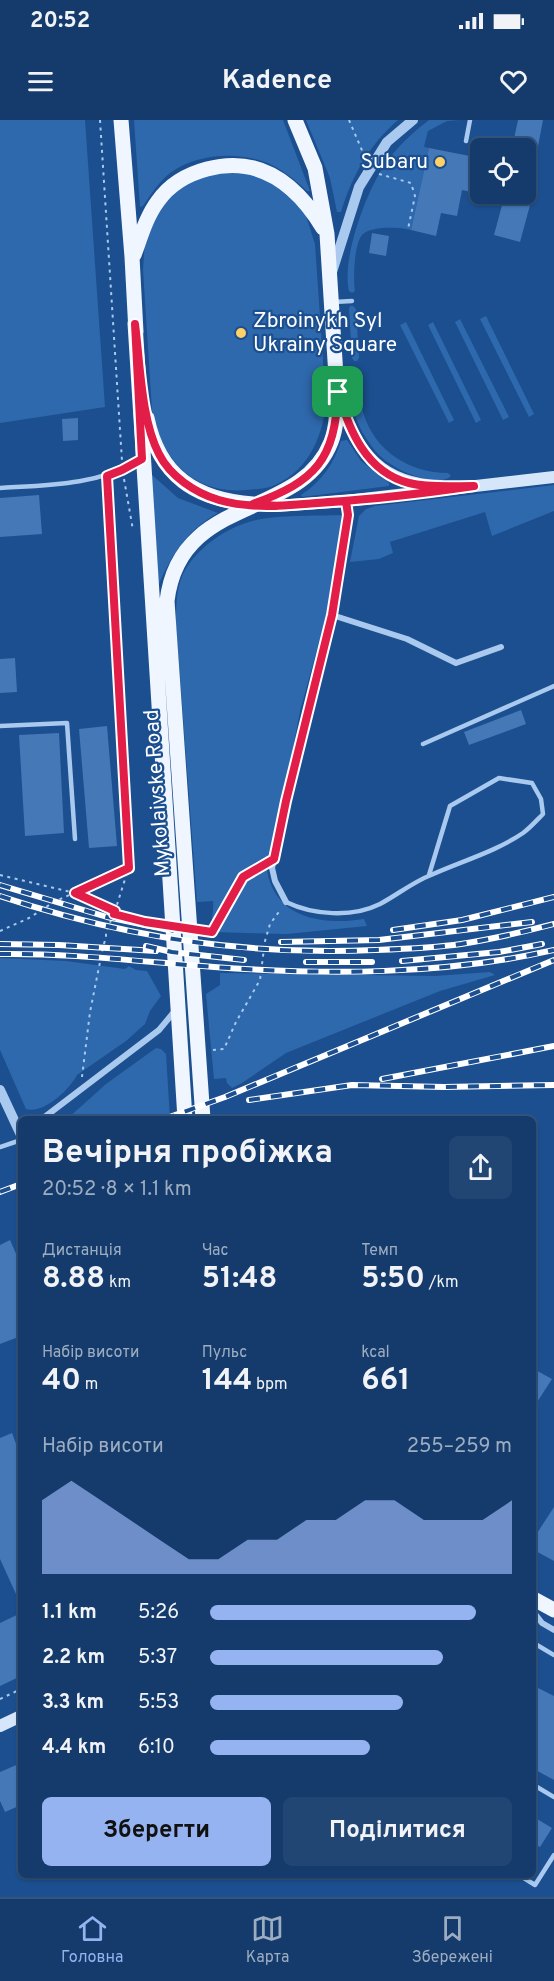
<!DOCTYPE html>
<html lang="uk">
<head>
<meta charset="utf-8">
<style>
	:root { --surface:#143b6b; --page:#214673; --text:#f1f3f6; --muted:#9dadc1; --line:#33557e; --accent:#95b2f1 }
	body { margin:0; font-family:Overpass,sans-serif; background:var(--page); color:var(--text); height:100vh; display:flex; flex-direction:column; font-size:22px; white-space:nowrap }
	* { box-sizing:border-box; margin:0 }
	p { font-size:20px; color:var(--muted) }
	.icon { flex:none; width:33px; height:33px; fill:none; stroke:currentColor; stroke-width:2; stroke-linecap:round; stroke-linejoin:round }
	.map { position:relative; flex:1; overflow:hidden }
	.panel { position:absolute; left:18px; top:996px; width:518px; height:762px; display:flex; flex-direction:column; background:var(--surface); border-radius:9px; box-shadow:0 2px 4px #0004,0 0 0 2px var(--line) }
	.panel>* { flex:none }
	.tools { position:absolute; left:470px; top:18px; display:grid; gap:12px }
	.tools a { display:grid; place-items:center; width:66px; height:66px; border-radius:9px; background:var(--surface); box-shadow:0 2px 4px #0004,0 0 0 2px var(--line); font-size:30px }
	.pin { position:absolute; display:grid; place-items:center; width:51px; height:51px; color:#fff; margin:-26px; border-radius:12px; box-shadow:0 3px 9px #0006 }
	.round { display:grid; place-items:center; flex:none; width:63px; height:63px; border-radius:9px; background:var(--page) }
	.summary { display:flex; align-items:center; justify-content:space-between; height:102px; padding:0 24px }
	h1 { font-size:33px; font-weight:700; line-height:45px }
	.metrics { display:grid; grid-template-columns:repeat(3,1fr); gap:9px; height:102px; padding:6px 24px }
	.metrics div { display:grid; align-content:center }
	.metrics b { font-size:30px; font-weight:700 }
	.metrics small { font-size:16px; font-weight:400 }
	.metrics p { font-size:16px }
	.chart { height:168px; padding:12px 24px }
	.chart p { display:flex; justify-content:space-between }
	.chart svg { width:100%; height:108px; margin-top:6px; fill:var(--accent); opacity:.7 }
	.cta { display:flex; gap:12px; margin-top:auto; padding:12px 24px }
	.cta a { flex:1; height:69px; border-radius:9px; background:var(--accent); color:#111; font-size:24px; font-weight:700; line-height:69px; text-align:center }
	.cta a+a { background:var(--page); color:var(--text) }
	ul { padding:0 24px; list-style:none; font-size:20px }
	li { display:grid; grid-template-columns:96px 72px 1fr; align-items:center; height:45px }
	li i { height:15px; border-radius:8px; background:var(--accent) }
	.status { display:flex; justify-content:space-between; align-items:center; height:42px; padding:0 30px; background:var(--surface); direction:ltr }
	.status svg { height:16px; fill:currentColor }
	header { display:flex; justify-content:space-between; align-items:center; height:78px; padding:0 24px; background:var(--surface); font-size:27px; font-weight:700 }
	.menu { display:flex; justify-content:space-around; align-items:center; height:84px; border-top:2px solid var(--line); background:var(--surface); font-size:16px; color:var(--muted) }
	.menu a { display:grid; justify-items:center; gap:3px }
	.menu .active { color:var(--accent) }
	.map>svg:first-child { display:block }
	.green { fill:#2e69ad }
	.building { fill:#4478b7 }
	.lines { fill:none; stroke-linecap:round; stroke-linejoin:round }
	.path { stroke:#a9c9ee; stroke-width:2; stroke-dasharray:3 4.5; stroke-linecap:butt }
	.service { stroke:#a9c9ee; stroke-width:4.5 }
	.minor { stroke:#a9c9ee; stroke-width:6 }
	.tertiary { stroke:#a9c9ee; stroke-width:10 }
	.secondary { stroke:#d6e6fa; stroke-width:12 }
	.primary { stroke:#f0f6ff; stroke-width:15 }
	.rail-casing { stroke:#fff; stroke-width:6 }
	.rail { stroke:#1b4f8f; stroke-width:4; stroke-dasharray:11; stroke-linecap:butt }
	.path-bridge { stroke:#a9c9ee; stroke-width:2; stroke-dasharray:3 4.5; stroke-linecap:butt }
	.route-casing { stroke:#fff; stroke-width:12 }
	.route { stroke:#e11d48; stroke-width:8 }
	.poi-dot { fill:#ffd166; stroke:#1b4f8f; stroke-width:2 }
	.labels { text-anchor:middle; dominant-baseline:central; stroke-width:4.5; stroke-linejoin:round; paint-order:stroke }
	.poi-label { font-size:21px; fill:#fff; stroke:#1b4f8f; text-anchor:end }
	.street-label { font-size:21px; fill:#fff; stroke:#1b4f8f }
</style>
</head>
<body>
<div class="status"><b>20:52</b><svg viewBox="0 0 49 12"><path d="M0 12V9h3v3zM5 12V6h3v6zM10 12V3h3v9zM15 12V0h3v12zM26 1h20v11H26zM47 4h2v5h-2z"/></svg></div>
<header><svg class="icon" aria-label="menu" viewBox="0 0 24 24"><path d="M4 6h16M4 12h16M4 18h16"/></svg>Kadence<svg class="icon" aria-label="heart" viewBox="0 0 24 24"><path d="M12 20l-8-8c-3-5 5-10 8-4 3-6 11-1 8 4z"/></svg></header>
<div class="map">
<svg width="554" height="1777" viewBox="0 0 554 1777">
	<rect width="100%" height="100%" fill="#1b4f8f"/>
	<!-- green -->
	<path class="green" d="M0 0H85L105 287 0 303Z
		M134 0H283L310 71H307C295 60 281 48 265 42 236 31 195 34 170 53 159 62 151 74 143 86L140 87Z
		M306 0H398C369 25 352 56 341 92H337L330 58Z
		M429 0H460L447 1 428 11 424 27 429 28 411 110C399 107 372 106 363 114 354 122 353 159 355 171L352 173 349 171C341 139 367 69 386 43 397 27 413 12 429 0Z
		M211 52 249 53 279 66 305 93 315 124 326 284C322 320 306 354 270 367 263 369 254 369 247 370 194 375 162 340 152 291L143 150 145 118 149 105 170 73Z
		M350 186H353L356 189 359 238 357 241H354L352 238 349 189Z
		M486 196 534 294 529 297 480 199Z
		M460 199 509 297 503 300 455 202Z
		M406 202 454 300 449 303 400 205Z
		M433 202 481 300 476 303 428 205Z
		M355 259 359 260C360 271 360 282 363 292 374 331 410 353 448 353L451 356C445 361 440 360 433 360 416 358 400 351 386 341 366 326 342 283 355 259Z
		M347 320 361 341 389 363V366L302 377 301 375C321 362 334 344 341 321Z
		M151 354 178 378 218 393C188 409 172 434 159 464Z
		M554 365V391L492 416 485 392 390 422 393 433 379 439 350 442 359 396 366 389 375 386Z
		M342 395 337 444 331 478 300 591 274 729C272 734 268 741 267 747 267 754 270 763 273 769 290 802 332 804 364 799L367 806 287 814 211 812C211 801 214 792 213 781L197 782 176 504C176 488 176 469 183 454 198 424 236 401 268 398 293 395 318 396 342 395Z
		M0 838 66 841 125 849 129 846 136 850 147 851 161 876 150 891 145 904 126 921 77 955C69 970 44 994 26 989L0 930Z
		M490 852 495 855 440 871 286 933 242 963 232 968 227 963 226 958 214 959 206 874 220 865V853L435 856Z
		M156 928 161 929 166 934 170 999H67L106 964Z"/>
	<!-- building -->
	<path class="building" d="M518 0H543L535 42 525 40V28H512Z
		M429 28 480 38V53L476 73 462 70 457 96 441 93 436 116 411 110Z
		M505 74H533L520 122 494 115Z
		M372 113 389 116 386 136 369 133Z
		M78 298V320L63 321 62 299Z
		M39 375 42 414 0 417V378Z
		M15 538 17 572 0 573V539Z
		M521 590 526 604 469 625 464 612Z
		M107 606 117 726 89 728 79 609Z
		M59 613 64 713 25 716 19 615Z
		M10 1120 21 1145V1216L0 1224V1125Z
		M532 1248 552 1259 532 1290Z
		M12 1313 21 1337V1485L0 1439V1318Z
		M554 1387V1441L532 1429V1421Z
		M21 1493V1556L0 1566V1503Z
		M532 1565 554 1576V1660L532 1648Z
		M21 1643V1685L5 1692 0 1681V1652Z
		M532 1696 552 1708 540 1727 532 1723Z"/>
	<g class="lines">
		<!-- path -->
		<path class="path" d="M100 0 122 341
			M349 0 364 35
			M379 54 411 63 415 76 408 109
			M124 359 133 410
			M0 755 75 773 115 791 126 756
			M114 794 145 802
			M0 811 29 798 54 782 121 751
			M211 812 243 757 264 745
			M213 930 224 929 236 902 260 860 265 821 270 804 281 789
			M82 957 90 892 103 827 106 817V812L115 791
			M0 1579 21 1569"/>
		<!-- service -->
		<path class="service" d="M466 21 470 0
			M334 182 352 181
			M0 368C49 365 96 365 140 341
			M0 606 67 603 75 719
			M423 624 554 566
			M286 782C313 795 352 798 380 784 397 775 413 762 431 755 462 741 495 732 523 713 530 708 537 700 543 694L541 679 532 663 499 658 450 686 429 755
			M0 1027 21 1020
			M532 1522 554 1535
			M532 1664 554 1677
			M519 1755 535 1765 554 1735"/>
		<!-- minor -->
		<path class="minor" d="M107 356 129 748
			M332 495 407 519 456 543 501 527
			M286 782 275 761 272 748 274 739 286 681 332 495 347 395 346 381
			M42 999 159 910 174 892
			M532 1490 542 1503 554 1510"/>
		<!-- tertiary -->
		<path class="tertiary" d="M332 152 359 67 387 22 413 0
			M0 970 21 1015"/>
		<!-- secondary -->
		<path class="secondary" d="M340 280C356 332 381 364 440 366
			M255 384 276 386 346 381 554 357
			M0 1606 21 1596"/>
		<!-- primary -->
		<path class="primary" d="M121 0 132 137 136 212
			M134 135C141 116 146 97 158 81 170 64 188 54 207 49 260 35 297 65 323 108
			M135 203 185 999
			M147 298C159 356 196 380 253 384
			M203 999 167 481C180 373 300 401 331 322 337 307 337 289 337 272L327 114 315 48 295 0
			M532 1478 554 1490"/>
		<defs>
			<path id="rail" d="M0 765 107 797 174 811
				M0 776C123 817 245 836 375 830 403 829 433 828 461 824 492 819 523 812 554 804
				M393 810 462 800 554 777
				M281 822 379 820 532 802
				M0 824 59 825 156 831
				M146 826 172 832 244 840
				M0 834C72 833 143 842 214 847 327 855 443 855 554 830
				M402 841 499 832 542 824
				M306 842H372
				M382 959 554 926
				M249 980 352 965 444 967 554 965
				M164 999 225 977 554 840
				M0 1072 21 1064"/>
		</defs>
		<!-- rail casing -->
		<use href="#rail" class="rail-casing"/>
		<!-- rail -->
		<use href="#rail" class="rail"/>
		<!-- path-bridge -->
		<path class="path-bridge" d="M145 802 211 812"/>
	</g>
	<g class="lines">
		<defs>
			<path id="route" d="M338 272C335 340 316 361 253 384L276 386 346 381 348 395 332 495 286 681 274 739 243 757 212 812 145 802 114 794 115 791 75 773 129 748 107 356 122 350 142 339 135 204C140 242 141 300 159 334 170 356 195 373 219 380 254 390 292 385 328 382 377 379 426 373 474 366 453 366 430 368 409 363 366 352 349 310 338 272"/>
		</defs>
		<!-- route casing -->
		<use href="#route" class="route-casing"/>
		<!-- route -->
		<use href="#route" class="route"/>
	</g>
	<!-- markers -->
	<g class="poi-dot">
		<circle cx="440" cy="42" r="6"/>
		<circle cx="241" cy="213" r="6"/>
	</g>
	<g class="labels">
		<!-- poi labels -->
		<g class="poi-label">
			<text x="428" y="42">Subaru</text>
			<text x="253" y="201" text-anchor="start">Zbroinykh Syl<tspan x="253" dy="24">Ukrainy Square</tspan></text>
		</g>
		<!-- street labels -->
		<g class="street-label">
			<text transform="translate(158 673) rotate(-94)">Mykolaivske Road</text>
		</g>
	</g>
</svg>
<div class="tools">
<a><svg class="icon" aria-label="locate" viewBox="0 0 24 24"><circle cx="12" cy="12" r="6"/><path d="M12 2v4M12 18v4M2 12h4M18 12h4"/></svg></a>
</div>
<div class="pin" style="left:338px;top:272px;background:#1e9e55"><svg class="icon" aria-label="arrive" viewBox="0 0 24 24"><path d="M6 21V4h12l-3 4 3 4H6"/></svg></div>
<section class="panel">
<div class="summary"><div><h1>Вечірня пробіжка</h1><p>20:52 · 8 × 1.1 km</p></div><a class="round"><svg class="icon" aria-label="share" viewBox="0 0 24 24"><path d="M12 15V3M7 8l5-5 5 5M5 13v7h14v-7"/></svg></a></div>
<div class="metrics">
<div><p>Дистанція</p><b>8.88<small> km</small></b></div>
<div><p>Час</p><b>51:48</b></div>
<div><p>Темп</p><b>5:50<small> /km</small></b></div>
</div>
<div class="metrics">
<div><p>Набір висоти</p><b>40<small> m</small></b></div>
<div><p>Пульс</p><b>144<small> bpm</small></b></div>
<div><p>kcal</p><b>661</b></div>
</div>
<div class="chart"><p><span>Набір висоти</span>255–259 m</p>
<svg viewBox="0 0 160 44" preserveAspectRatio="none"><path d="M0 44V14L10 6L20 14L30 22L40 30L50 38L60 38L70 30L80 30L90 22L100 22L110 14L120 14L130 22L140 22L150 22L160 14V44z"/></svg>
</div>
<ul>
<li><b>1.1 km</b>5:26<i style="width:88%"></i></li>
<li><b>2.2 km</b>5:37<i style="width:77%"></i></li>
<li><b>3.3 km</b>5:53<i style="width:64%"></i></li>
<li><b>4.4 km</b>6:10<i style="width:53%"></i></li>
</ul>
<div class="cta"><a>Зберегти</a><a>Поділитися</a></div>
</section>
</div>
<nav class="menu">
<a class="active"><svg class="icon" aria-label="home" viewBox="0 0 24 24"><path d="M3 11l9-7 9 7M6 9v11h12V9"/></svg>Головна</a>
<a><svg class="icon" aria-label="map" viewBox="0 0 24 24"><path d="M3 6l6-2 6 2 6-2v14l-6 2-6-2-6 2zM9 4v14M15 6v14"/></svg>Карта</a>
<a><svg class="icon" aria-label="saved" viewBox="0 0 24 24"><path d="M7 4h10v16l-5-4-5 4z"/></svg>Збережені</a>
</nav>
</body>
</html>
